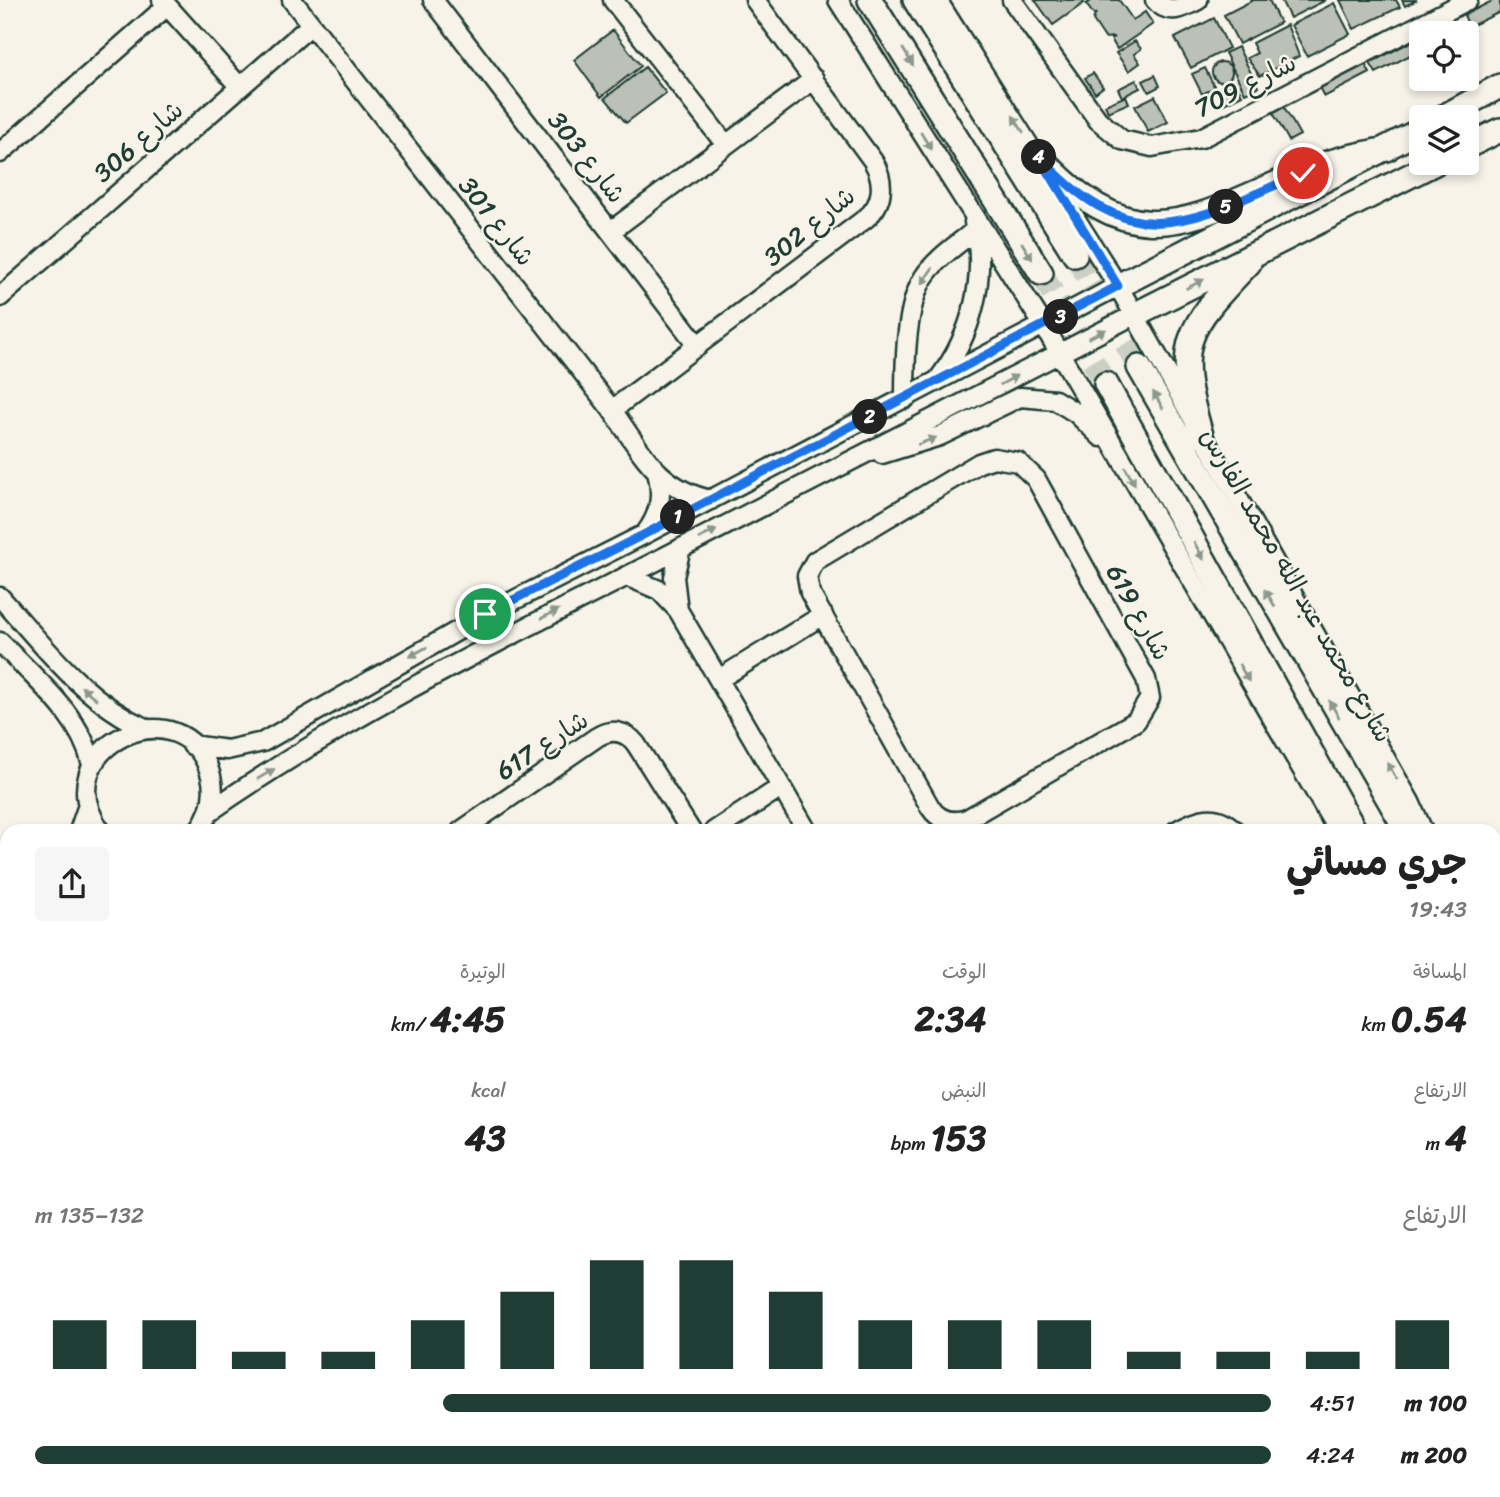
<!DOCTYPE html>
<html lang="ar">
<head>
<meta charset="utf-8">
<style>
	:root { --surface:#fff; --page:#f6f6f6; --text:#222; --muted:#767676; --accent:#1f3d34 }
	body { margin:0; font-family:Sriracha,"Playpen Sans Arabic",sans-serif; background:var(--page); color:var(--text); direction:rtl; height:100vh; display:flex; flex-direction:column; font-size:26px; white-space:nowrap }
	* { box-sizing:border-box; margin:0 }
	p { font-size:23px; color:var(--muted) }
	.icon { flex:none; width:38px; height:38px; fill:none; stroke:currentColor; stroke-width:2; stroke-linecap:round; stroke-linejoin:round }
	.map { position:relative; flex:1; overflow:hidden; direction:ltr }
	.side { position:absolute; left:0px; top:824px; width:1502px; height:674px; display:flex; flex-direction:column; background:var(--surface); border-radius:21px 21px 0 0; box-shadow:0 4px 10px #0003; direction:rtl }
	.side>* { flex:none }
	.buttons { position:absolute; left:1409px; top:21px; display:grid; gap:14px }
	.buttons a { display:grid; place-items:center; width:70px; height:70px; border-radius:7px; background:var(--surface); box-shadow:0 4px 10px #0003; font-size:35px }
	.pin { position:absolute; display:grid; place-items:center; width:60px; height:60px; color:#fff; margin:-30px; border:4px solid #fff; border-radius:50%; box-shadow:0 2px 7px #0007 }
	.km { position:absolute; width:35px; height:35px; margin:-18px; border-radius:50%; background:#222; color:#fff; font-size:19px; line-height:35px; text-align:center }
	.round { display:grid; place-items:center; flex:none; width:74px; height:74px; border-radius:7px; background:var(--page) }
	.headline { display:flex; align-items:center; justify-content:space-between; height:119px; padding:0 35px }
	h1 { font-size:38px; font-weight:700; line-height:52px }
	.stats { display:grid; grid-template-columns:repeat(3,1fr); gap:10px; height:119px; padding:7px 35px }
	.stats div { display:grid; align-content:center }
	.stats b { font-size:35px; font-weight:700 }
	.stats small { font-size:19px; font-weight:400 }
	.stats p { font-size:19px }
	.chart { height:196px; padding:14px 35px }
	.chart p { display:flex; justify-content:space-between }
	.chart svg { width:100%; height:126px; margin-top:7px; stroke:var(--accent); stroke-width:6 }
	ul { padding:0 35px; list-style:none; font-size:23px }
	li { display:grid; grid-template-columns:112px 84px 1fr; align-items:center; height:52px }
	li i { height:18px; border-radius:9px; background:var(--accent) }
	.map>svg:first-child { display:block }
	.building { fill:#bbc1b6; stroke:#1f3d34; stroke-width:2 }
	.lines { fill:none; stroke-linecap:round; stroke-linejoin:round }
	.major-tunnel { stroke:#cccfc4; stroke-width:23; stroke-dasharray:23 11; stroke-linecap:butt }
	.minor-casing { stroke:#1f3d34; stroke-width:23 }
	.major-casing { stroke:#1f3d34; stroke-width:28 }
	.minor { stroke:#f7f3e8; stroke-width:18 }
	.major { stroke:#f7f3e8; stroke-width:23 }
	.oneway { fill:#8b988e }
	.route-casing { stroke:#fff; stroke-width:14 }
	.route { stroke:#1a73e8; stroke-width:9 }
	.labels { text-anchor:middle; dominant-baseline:central; stroke-width:5; stroke-linejoin:round; paint-order:stroke }
	.street-label { font-size:26px; fill:#1f3d34; stroke:#f7f3e8 }
</style>
</head>
<body>
<div class="map">
<svg width="1500" height="1497" viewBox="0 0 1500 1497">
	<rect width="100%" height="100%" fill="#f7f3e8"/>
	<filter id="ink" filterUnits="userSpaceOnUse"><feTurbulence type="fractalNoise" baseFrequency=".0143" numOctaves="2"/><feDisplacementMap in="SourceGraphic" scale="14" xChannelSelector="R" yChannelSelector="G"/><feConvolveMatrix kernelMatrix="1 2 1 2 8 2 1 2 1" color-interpolation-filters="sRGB"/></filter>
	<g filter="url(#ink)">
		<!-- building -->
		<path class="building" d="M1035 0H1082L1084 3 1053 25Z
			M1093 0H1119L1133 20 1145 12 1153 24 1117 49 1111 39 1114 37 1105 38 1093 20 1096 13 1094 15 1086 4Z
			M1253 0H1269L1280 23 1239 44 1224 15Z
			M1281 0H1326L1290 18Z
			M1340 0H1396L1400 7 1354 29Z
			M1402 0H1417L1405 6Z
			M1494 0H1500V12L1469 27 1464 15Z
			M1334 3 1350 34 1307 56 1291 25Z
			M1214 18 1229 48 1191 68 1175 38Z
			M1287 25 1299 56 1260 76 1247 58 1257 53 1252 43Z
			M613 30 641 66 601 97 574 60Z
			M1135 41 1141 49 1134 54 1140 63 1129 71 1116 53Z
			M1412 41 1418 51 1376 73 1370 63Z
			M1238 47 1258 87 1245 93 1225 53Z
			M1212 72a10 10 0 1 1 20 0a10 10 0 1 1-20 0Z
			M1365 64 1370 73 1324 97 1319 87Z
			M645 67 666 93 626 123 605 98Z
			M1205 68 1215 88 1202 94 1192 74Z
			M1093 73 1103 87 1095 93 1085 78Z
			M1155 75 1160 86 1149 92 1143 81Z
			M1136 80 1140 88 1122 97 1118 89Z
			M1235 81 1242 95 1224 104 1217 90Z
			M1126 96 1129 103 1108 112 1105 105Z
			M1155 96 1168 122 1148 132 1135 106Z
			M1283 105 1300 135 1289 141 1272 111Z
			M89 1491H165L156 1492 155 1497H88Z"/>
		<g class="lines">
			<!-- major-tunnel -->
			<path class="major-tunnel" d="M1075 255 1139 367
				M1041 273 1106 384"/>
			<defs>
				<path id="minor" d="M162 0 239 86
					M292 0 612 410C641 451 658 489 711 500
					M433 0 698 346
					M613 0 726 145
					M838 0 1044 326 1338 831
					M937 0 1118 286 1410 802 1423 831
					M1012 0 1098 120 1122 140 1152 147 1201 138 1468 0
					M1155 0C1168 16 1183 8 1198 0
					M0 153 167 6
					M611 231 814 79
					M0 297 311 25
					M938 380C972 335 988 277 974 222
					M905 399C905 366 905 306 924 277 936 258 959 244 976 229
					M612 410 865 219C884 204 885 181 873 161L755 0
					M882 454 940 436 1020 397 1055 400 1076 413 1101 437
					M994 458 1018 462 1036 479 1146 679 1150 698 1136 721 967 819C952 824 939 821 930 807L810 593 807 576 815 561 979 463Z
					M645 534C659 516 663 498 658 476
					M626 576 659 590 678 610 807 831
					M0 597C44 646 84 701 147 729
					M678 610 674 577 681 548
					M0 642C35 679 80 714 92 765
					M719 679 823 615
					M192 745 227 750 263 742 485 615 645 534 1118 286
					M209 812C344 718 491 645 637 571 803 486 968 400 1134 315
					M79 831 88 805
					M101 831C40 748 185 680 211 776 216 796 210 815 198 831
					M461 831 597 737C612 728 626 731 636 744L691 831
					M714 831 781 787
					M1176 831C1197 819 1216 811 1235 831
					M0 943 7 935
					M0 985 7 979
					M0 1191 7 1186
					M0 1364 7 1359
					M0 1488 7 1483
					M281 1491 285 1497
					M514 1491 518 1496
					M748 1491 752 1497
					M439 1497 448 1491
					M887 1497 896 1491
					M1102 1497 1110 1491
					M1486 1497 1500 1490"/>
				<path id="major" d="M870 0 1041 273
					M915 0 1075 255
					M1443 117 1500 86
					M1466 147 1500 130
					M1038 155C1144 272 1199 211 1319 166 1341 157 1364 154 1387 149
					M1118 286 1421 130
					M1134 315 1435 163
					M1139 367 1407 831
					M1106 384 1355 831
					M1201 435C1174 343 1185 330 1249 263
					M1494 992 1500 1002
					M1494 1095 1500 1105
					M1494 1128 1500 1141
					M1494 1371 1500 1368
					M1494 1412 1500 1409
					M1494 1447 1500 1445
					M1233 1497 1244 1491
					M1330 1497 1338 1491
					M1384 1497 1397 1491"/>
			</defs>
			<!-- minor casing -->
			<use href="#minor" class="minor-casing"/>
			<!-- major casing -->
			<use href="#major" class="major-casing"/>
			<!-- minor -->
			<use href="#minor" class="minor"/>
			<!-- major -->
			<use href="#major" class="major"/>
		</g>
		<!-- one-way arrows -->
		<defs><path id="oneway-solid" d="M-6-.8H1V-3.2L6.5 0L1 3.2V.8H-6Z" transform="scale(1.75)"/></defs>
		<g class="oneway">
			<use href="#oneway-solid" transform="translate(908 57) rotate(58)"/>
			<use href="#oneway-solid" transform="translate(1018 124) rotate(-123)"/>
			<use href="#oneway-solid" transform="translate(926 141) rotate(58)"/>
			<use href="#oneway-solid" transform="translate(1027 251) rotate(58)"/>
			<use href="#oneway-solid" transform="translate(927 276) rotate(125)"/>
			<use href="#oneway-solid" transform="translate(1195 284) rotate(-27)"/>
			<use href="#oneway-solid" transform="translate(1097 334) rotate(-27)"/>
			<use href="#oneway-solid" transform="translate(1009 380) rotate(-28)"/>
			<use href="#oneway-solid" transform="translate(1158 400) rotate(-120)"/>
			<use href="#oneway-solid" transform="translate(927 441) rotate(-21)"/>
			<use href="#oneway-solid" transform="translate(1130 476) rotate(60)"/>
			<use href="#oneway-solid" transform="translate(708 534) rotate(-27)"/>
			<use href="#oneway-solid" transform="translate(1199 551) rotate(61)"/>
			<use href="#oneway-solid" transform="translate(1270 598) rotate(-120)"/>
			<use href="#oneway-solid" transform="translate(550 614) rotate(-27)"/>
			<use href="#oneway-solid" transform="translate(418 652) rotate(151)"/>
			<use href="#oneway-solid" transform="translate(1244 673) rotate(60)"/>
			<use href="#oneway-solid" transform="translate(89 693) rotate(-140)"/>
			<use href="#oneway-solid" transform="translate(1334 709) rotate(-121)"/>
			<use href="#oneway-solid" transform="translate(1392 771) rotate(-120)"/>
			<use href="#oneway-solid" transform="translate(266 774) rotate(-31)"/>
		</g>
	</g>
	<g class="lines" filter="url(#ink)">
		<defs>
			<path id="route" d="M485 614 645 534 1118 286 1038 155C1135 261 1190 222 1303 173"/>
		</defs>
		<!-- route casing -->
		<use href="#route" class="route-casing"/>
		<!-- route -->
		<use href="#route" class="route"/>
	</g>
	<g class="labels">
		<!-- street labels -->
		<g class="street-label">
			<text transform="translate(1245 85) rotate(-27)">شارع 709</text>
			<text transform="translate(138 141) rotate(-41)">شارع 306</text>
			<text transform="translate(587 157) rotate(52)">شارع 303</text>
			<text transform="translate(497 221) rotate(52)">شارع 301</text>
			<text transform="translate(809 226) rotate(-39)">شارع 302</text>
			<text transform="translate(1297 585) rotate(60)">شارع محمد عبد الله محمد الفارس</text>
			<text transform="translate(1139 612) rotate(61)">شارع 619</text>
			<text transform="translate(542 745) rotate(-33)">شارع 617</text>
		</g>
	</g>
</svg>
<div class="buttons">
<a><svg class="icon" aria-label="locate" viewBox="0 0 24 24"><circle cx="12" cy="12" r="6"/><path d="M12 2v4M12 18v4M2 12h4M18 12h4"/></svg></a>
<a><svg class="icon" aria-label="layers" viewBox="0 0 24 24"><path d="M12 4l9 5-9 5-9-5zM3 14l9 5 9-5"/></svg></a>
</div>
<div class="pin" style="left:485px;top:614px;background:#1e9e55"><svg class="icon" aria-label="arrive" viewBox="0 0 24 24"><path d="M6 21V4h12l-3 4 3 4H6"/></svg></div>
<div class="pin" style="left:1303px;top:173px;background:#d93025"><svg class="icon" aria-label="check" viewBox="0 0 24 24"><path d="M5 12l5 5 9-10"/></svg></div>
<b class="km" style="left:678px;top:517px">1</b>
<b class="km" style="left:870px;top:417px">2</b>
<b class="km" style="left:1061px;top:317px">3</b>
<b class="km" style="left:1039px;top:157px">4</b>
<b class="km" style="left:1226px;top:207px">5</b>
<section class="side">
<div class="headline"><div><h1>جري مسائي</h1><p>19:43</p></div><a class="round"><svg class="icon" aria-label="share" viewBox="0 0 24 24"><path d="M12 15V3M7 8l5-5 5 5M5 13v7h14v-7"/></svg></a></div>
<div class="stats">
<div><p>المسافة</p><b>0.54<small> km</small></b></div>
<div><p>الوقت</p><b>2:34</b></div>
<div><p>الوتيرة</p><b>4:45<small> /km</small></b></div>
</div>
<div class="stats">
<div><p>الارتفاع</p><b>4<small> m</small></b></div>
<div><p>النبض</p><b>153<small> bpm</small></b></div>
<div><p>kcal</p><b>43</b></div>
</div>
<div class="chart"><p><span>الارتفاع</span>132–135 m</p>
<svg viewBox="0 0 160 44" preserveAspectRatio="none"><path d="M5 44V27M15 44V27M25 44V38M35 44V38M45 44V27M55 44V17M65 44V6M75 44V6M85 44V17M95 44V27M105 44V27M115 44V27M125 44V38M135 44V38M145 44V38M155 44V27"/></svg>
</div>
<ul>
<li><b>100 m</b>4:51<i style="width:67%"></i></li>
<li><b>200 m</b>4:24<i style="width:100%"></i></li>
</ul>
</section>
</div>
</body>
</html>
